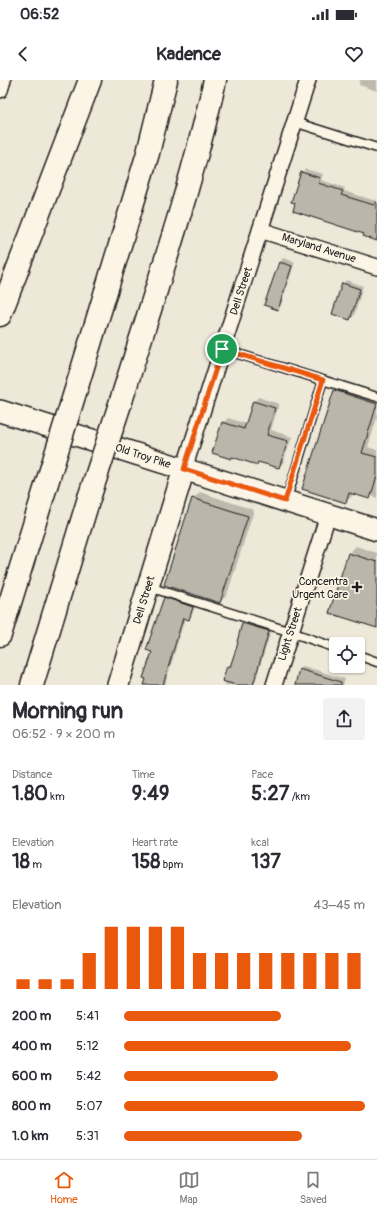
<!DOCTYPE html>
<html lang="en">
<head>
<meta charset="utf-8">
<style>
	:root { --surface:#fff; --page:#f2f2f3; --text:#2b2b33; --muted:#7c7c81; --line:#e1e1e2; --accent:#ea580c }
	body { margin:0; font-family:Pangolin,sans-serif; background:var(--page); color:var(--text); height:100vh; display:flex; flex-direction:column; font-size:15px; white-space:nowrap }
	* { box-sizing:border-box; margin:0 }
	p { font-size:13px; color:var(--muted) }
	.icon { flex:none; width:22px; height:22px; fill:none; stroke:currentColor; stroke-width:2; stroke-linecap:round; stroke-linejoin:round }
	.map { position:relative; height:605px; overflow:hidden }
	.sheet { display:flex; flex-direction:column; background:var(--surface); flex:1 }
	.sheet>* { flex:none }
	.fabs { position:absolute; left:329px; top:557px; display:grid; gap:8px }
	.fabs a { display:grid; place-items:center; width:36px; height:36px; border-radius:4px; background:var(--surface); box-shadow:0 1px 3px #0004; font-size:20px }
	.pin { position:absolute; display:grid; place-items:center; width:34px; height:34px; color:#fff; margin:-17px; border:2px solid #fff; border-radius:50%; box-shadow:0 1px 4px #0007 }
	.round { display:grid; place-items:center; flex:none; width:42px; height:42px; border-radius:4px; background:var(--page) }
	.overview { display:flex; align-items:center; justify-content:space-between; height:68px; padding:0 12px }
	h1 { font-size:22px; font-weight:700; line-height:30px }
	.metrics { display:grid; grid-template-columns:repeat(3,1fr); gap:6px; height:68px; padding:4px 12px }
	.metrics div { display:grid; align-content:center }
	.metrics b { font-size:20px; font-weight:700 }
	.metrics small { font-size:11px; font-weight:400 }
	.metrics p { font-size:11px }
	.chart { height:112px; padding:8px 12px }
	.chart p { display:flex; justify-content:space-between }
	.chart svg { width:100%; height:72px; margin-top:4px; stroke:var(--accent); stroke-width:6 }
	ul { padding:0 12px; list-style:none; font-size:13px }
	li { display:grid; grid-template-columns:64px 48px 1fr; align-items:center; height:30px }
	li i { height:10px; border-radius:5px; background:var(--accent) }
	.status { display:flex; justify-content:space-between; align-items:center; height:28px; padding:0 20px; background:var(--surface); direction:ltr }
	.status svg { height:11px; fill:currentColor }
	header { display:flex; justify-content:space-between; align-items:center; height:52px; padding:0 12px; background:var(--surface); font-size:18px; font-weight:700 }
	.menu { display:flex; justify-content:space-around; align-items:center; height:56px; border-top:1px solid var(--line); background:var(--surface); font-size:11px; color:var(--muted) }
	.menu a { display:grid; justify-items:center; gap:2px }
	.menu .on { color:var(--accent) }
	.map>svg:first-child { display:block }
	.shadow { fill:#0003 }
	.building { fill:#bab6aa; stroke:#1c1c1c }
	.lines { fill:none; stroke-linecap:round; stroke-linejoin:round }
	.service-casing { stroke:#1c1c1c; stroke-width:11 }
	.minor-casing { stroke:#1c1c1c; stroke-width:18 }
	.secondary-casing { stroke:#1c1c1c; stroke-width:24 }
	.motorway-casing { stroke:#1c1c1c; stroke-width:25 }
	.service { stroke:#fcf5e5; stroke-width:8 }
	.minor { stroke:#fcf5e5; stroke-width:15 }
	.secondary { stroke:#fcf5e5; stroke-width:21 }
	.motorway { stroke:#fcf5e5; stroke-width:22 }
	.motorway-bridge-casing { stroke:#1c1c1c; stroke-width:25; stroke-linecap:butt }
	.motorway-bridge { stroke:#fcf5e5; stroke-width:22 }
	.route-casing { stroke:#fff; stroke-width:8 }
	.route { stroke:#ea580c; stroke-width:5 }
	.poi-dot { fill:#1c1c1c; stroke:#fcf5e5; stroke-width:1.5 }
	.labels { text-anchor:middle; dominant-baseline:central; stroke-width:3.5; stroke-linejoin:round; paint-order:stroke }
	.street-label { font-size:11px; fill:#1c1c1c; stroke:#fcf5e5 }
	.poi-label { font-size:11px; fill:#1c1c1c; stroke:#fcf5e5; text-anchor:end }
</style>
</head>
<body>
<div class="status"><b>06:52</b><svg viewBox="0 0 49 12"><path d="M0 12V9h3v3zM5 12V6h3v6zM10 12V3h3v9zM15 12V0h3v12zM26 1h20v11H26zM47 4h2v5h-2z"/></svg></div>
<header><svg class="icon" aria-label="back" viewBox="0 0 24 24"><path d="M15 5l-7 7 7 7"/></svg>Kadence<svg class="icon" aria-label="heart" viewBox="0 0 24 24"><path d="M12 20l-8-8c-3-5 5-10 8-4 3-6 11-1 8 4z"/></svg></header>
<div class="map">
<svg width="377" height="605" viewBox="0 0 377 605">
	<rect width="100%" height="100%" fill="#eee8d9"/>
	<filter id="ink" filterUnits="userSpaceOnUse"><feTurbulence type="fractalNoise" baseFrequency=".025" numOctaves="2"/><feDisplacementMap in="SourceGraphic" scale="8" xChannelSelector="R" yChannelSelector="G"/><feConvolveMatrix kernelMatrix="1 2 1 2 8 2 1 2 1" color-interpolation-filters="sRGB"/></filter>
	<g filter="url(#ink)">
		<!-- shadow -->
		<path class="shadow" d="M360 0H377V11L359 5Z
			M305 89 323 94 321 100 345 108 344 111 376 121 377 118V159L365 154 302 93Z
			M283 178 295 182 281 225 278 229 266 224 280 182Z
			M346 200 363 206 354 236 350 239 343 204Z
			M341 305 377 317V338L368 367 377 370V418L372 416 369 418 353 413 352 416 346 422 335 311Z
			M258 317 279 324 271 350 292 357 283 383 279 387 259 381 257 384 223 343 228 338 247 344 254 322Z
			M200 412 254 430 227 515 220 522 193 419Z
			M356 466 377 473V547L331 532 349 473Z
			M168 514 196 523 192 535 189 539 185 538 165 605H145L164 518Z
			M247 540 272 548 254 605H225L228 587 231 583 239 562 243 544Z
			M303 586 345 599 343 605H295L300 589Z"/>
		<!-- building -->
		<path class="building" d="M301 92 320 98 318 103 343 111 341 115 374 125 375 122 377 123V161L363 156 364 154 293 131 295 123 291 122Z
			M279 182 292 186 278 230 264 225Z
			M342 203 360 209 350 240 332 234Z
			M334 310 377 324 362 373 377 377V396L370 419 349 413 346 423 302 409Z
			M253 321 275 328 267 355 288 361 279 388 258 382 257 385 232 377 231 379 212 373 222 342 244 349Z
			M192 418 248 436 220 523 164 505Z
			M348 473 377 482V548L329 533Z
			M164 517 193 527 189 540 183 538 163 605H144L146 599 143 598 152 572 146 570Z
			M242 543 269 551 253 605H236L222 601 227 586 230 587 238 563 237 562Z
			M299 589 341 602V605H295Z"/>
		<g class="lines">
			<defs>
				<path id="service" d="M294 42 377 68
					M222 269 377 317
					M286 421 323 300
					M149 507 291 552 336 568
					M358 575 377 582"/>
				<path id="minor" d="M0 10 3 0
					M260 150 377 187
					M184 389 308 0
					M274 605 328 435"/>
				<path id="secondary" d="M0 331 377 450
					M118 605 184 389"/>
				<path id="motorway" d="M0 235 90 0
					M78 303 148 73 166 0
					M122 318C155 212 191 108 215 0
					M0 555 46 406
					M32 605 89 418"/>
			</defs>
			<!-- service casing -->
			<use href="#service" class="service-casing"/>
			<!-- minor casing -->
			<use href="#minor" class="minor-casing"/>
			<!-- secondary casing -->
			<use href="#secondary" class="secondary-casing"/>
			<!-- motorway casing -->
			<use href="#motorway" class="motorway-casing"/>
			<!-- service -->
			<use href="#service" class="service"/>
			<!-- minor -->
			<use href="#minor" class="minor"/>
			<!-- secondary -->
			<use href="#secondary" class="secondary"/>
			<!-- motorway -->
			<use href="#motorway" class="motorway"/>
			<defs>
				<path id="motorway-bridge" d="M46 406 78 303
					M89 418 122 318"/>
			</defs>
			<!-- motorway-bridge casing -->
			<use href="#motorway-bridge" class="motorway-bridge-casing"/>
			<!-- motorway-bridge -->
			<use href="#motorway-bridge" class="motorway-bridge"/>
		</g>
	</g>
	<g class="lines" filter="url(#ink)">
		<defs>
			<path id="route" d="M222 269 323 300 285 421 184 389Z"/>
		</defs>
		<!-- route casing -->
		<use href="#route" class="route-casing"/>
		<!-- route -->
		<use href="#route" class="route"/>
	</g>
	<!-- markers -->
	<path class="poi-dot" d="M355 501h4v4h4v4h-4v4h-4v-4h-4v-4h4z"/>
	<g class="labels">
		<!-- street labels -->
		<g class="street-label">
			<text transform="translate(319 168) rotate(17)">Maryland Avenue</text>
			<text transform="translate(241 211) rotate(-72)">Dell Street</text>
			<text transform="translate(143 376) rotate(18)">Old Troy Pike</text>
			<text transform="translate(144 520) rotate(-73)">Dell Street</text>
			<text transform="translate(290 554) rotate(-72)">Light Street</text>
		</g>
		<!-- poi labels -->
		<g class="poi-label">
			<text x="348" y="501">Concentra<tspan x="348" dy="13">Urgent Care</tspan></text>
		</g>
	</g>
</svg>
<div class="fabs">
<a><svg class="icon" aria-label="locate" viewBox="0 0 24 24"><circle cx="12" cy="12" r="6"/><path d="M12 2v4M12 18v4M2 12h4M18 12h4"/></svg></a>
</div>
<div class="pin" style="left:222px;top:269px;background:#1e9e55"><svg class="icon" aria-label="arrive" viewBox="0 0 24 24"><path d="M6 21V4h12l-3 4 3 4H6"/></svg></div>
</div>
<section class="sheet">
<div class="overview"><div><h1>Morning run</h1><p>06:52 · 9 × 200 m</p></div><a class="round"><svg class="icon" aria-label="share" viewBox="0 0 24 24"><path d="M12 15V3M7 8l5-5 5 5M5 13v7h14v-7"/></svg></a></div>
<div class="metrics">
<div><p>Distance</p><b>1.80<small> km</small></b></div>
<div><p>Time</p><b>9:49</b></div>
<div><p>Pace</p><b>5:27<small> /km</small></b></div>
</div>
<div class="metrics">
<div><p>Elevation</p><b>18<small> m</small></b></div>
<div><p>Heart rate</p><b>158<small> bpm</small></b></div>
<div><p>kcal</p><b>137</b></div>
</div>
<div class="chart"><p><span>Elevation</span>43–45 m</p>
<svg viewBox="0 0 160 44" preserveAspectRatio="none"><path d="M5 44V38M15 44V38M25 44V38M35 44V22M45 44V6M55 44V6M65 44V6M75 44V6M85 44V22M95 44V22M105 44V22M115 44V22M125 44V22M135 44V22M145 44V22M155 44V22"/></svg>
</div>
<ul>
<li><b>200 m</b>5:41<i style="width:65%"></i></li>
<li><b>400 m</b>5:12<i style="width:94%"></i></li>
<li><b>600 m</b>5:42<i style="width:64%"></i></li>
<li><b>800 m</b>5:07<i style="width:100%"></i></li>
<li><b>1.0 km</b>5:31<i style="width:74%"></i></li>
</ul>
</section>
<nav class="menu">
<a class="on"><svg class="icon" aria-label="home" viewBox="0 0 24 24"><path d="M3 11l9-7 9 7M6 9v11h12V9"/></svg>Home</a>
<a><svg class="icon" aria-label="map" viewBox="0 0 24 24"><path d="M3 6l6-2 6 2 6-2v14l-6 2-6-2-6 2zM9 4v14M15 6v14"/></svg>Map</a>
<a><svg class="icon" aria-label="saved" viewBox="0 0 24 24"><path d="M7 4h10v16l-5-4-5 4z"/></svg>Saved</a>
</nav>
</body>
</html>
